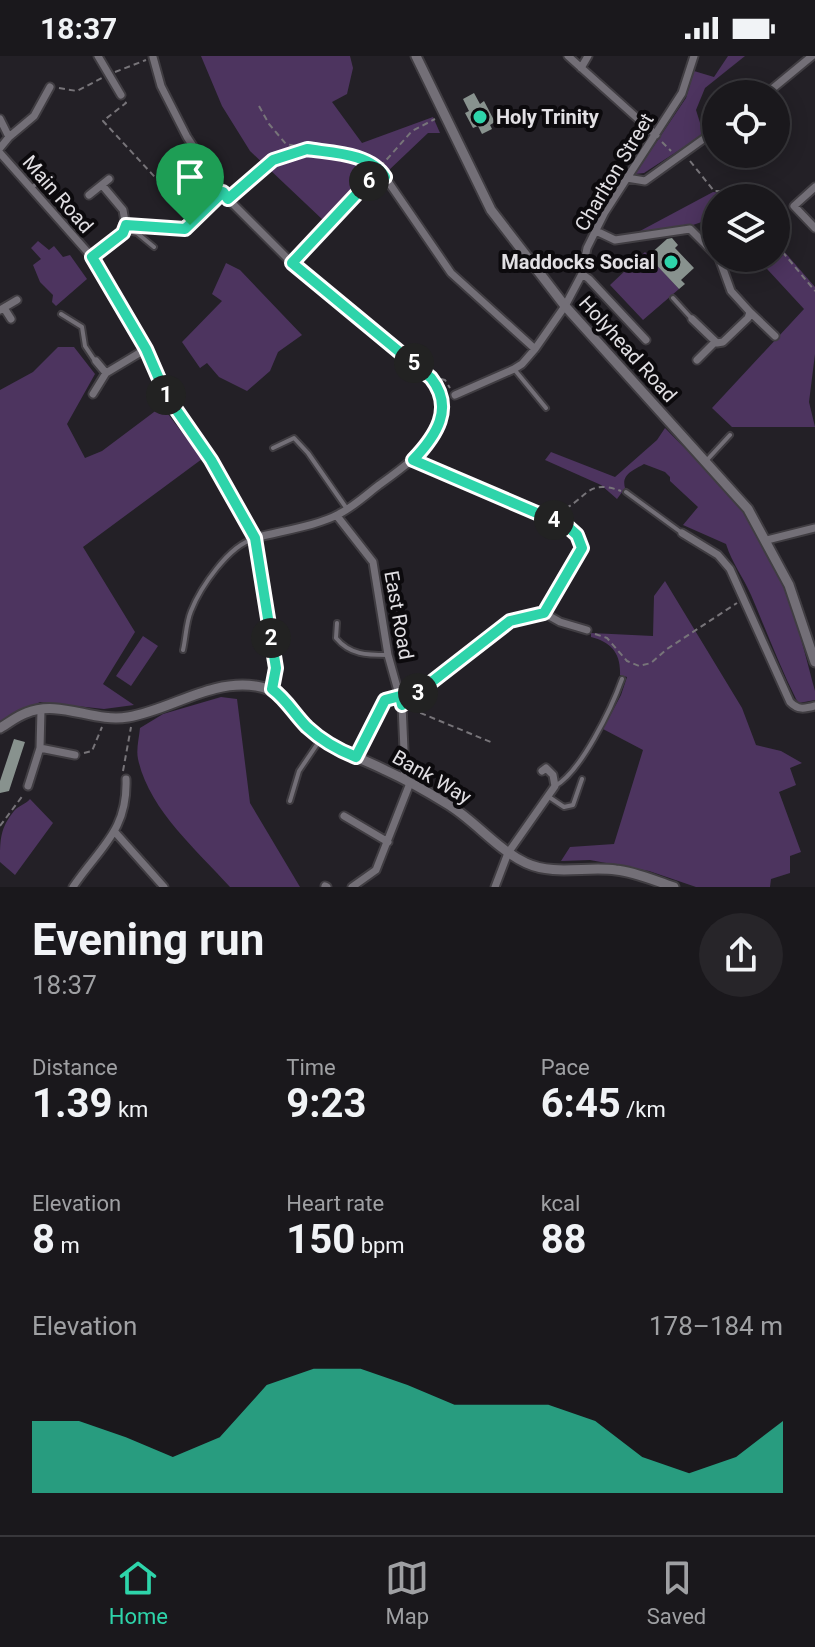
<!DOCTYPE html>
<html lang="en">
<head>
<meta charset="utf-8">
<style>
	:root { --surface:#1a181c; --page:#272529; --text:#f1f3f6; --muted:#9fa0a3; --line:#38373b; --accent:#2ed4aa }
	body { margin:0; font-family:Roboto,sans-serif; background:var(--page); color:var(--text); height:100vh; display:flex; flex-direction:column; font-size:30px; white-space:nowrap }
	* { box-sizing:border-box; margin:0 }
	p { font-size:26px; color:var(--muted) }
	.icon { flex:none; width:44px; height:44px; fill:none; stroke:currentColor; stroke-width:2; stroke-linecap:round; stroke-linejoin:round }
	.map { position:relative; height:831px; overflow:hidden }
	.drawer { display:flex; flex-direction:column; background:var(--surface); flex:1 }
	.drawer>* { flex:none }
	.controls { position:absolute; left:702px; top:24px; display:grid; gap:16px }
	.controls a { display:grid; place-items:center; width:88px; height:88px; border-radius:50%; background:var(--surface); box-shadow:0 4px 20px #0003,0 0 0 2px var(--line); font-size:40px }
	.pin { position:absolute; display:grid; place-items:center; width:68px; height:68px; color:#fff; margin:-82px -34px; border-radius:50% 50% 50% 0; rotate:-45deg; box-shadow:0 0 8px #0007 }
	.pin .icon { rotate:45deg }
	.km { position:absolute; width:40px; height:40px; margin:-20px; border-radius:50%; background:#222; color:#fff; font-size:22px; line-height:40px; text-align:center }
	.round { display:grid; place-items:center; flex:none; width:84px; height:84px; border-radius:42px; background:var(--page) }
	.summary { display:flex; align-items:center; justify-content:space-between; height:136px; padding:0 32px }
	h1 { font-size:44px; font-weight:700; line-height:60px }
	.figures { display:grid; grid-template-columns:repeat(3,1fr); gap:12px; height:136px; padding:8px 32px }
	.figures div { display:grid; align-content:center }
	.figures b { font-size:40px; font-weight:700 }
	.figures small { font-size:22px; font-weight:400 }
	.figures p { font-size:22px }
	.chart { height:224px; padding:16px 32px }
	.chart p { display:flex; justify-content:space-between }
	.chart svg { width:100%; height:144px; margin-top:8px; fill:var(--accent); opacity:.7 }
	.status { display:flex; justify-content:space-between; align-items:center; height:56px; padding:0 40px; background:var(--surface); direction:ltr }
	.status svg { height:22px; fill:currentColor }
	.tabs { display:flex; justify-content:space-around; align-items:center; height:112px; border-top:2px solid var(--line); background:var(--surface); font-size:22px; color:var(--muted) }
	.tabs a { display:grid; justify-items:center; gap:4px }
	.tabs .selected { color:var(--accent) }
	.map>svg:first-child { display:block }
	.green { fill:#4d345f }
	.building { fill:#88928e }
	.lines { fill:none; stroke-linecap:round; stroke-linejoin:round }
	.service-casing { stroke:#403d42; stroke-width:8 }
	.minor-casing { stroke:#403d42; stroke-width:11 }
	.tertiary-casing { stroke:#403d42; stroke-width:13 }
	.path { stroke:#777479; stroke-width:2; stroke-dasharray:6 4; stroke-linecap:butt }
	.service { stroke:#736f77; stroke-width:4 }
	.minor { stroke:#736f77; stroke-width:7 }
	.tertiary { stroke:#736f77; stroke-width:9 }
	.route-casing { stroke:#fff; stroke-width:16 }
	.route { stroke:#2ed4aa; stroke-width:10 }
	.poi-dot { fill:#2ed4aa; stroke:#0c0a0d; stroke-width:3 }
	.labels { text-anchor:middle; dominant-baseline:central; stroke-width:8; stroke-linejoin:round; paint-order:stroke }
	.poi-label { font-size:20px; font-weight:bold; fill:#e2e0e4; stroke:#0c0a0d; text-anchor:start }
	.street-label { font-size:20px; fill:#e2e0e4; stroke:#0c0a0d }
</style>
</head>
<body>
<div class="status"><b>18:37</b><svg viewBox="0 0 49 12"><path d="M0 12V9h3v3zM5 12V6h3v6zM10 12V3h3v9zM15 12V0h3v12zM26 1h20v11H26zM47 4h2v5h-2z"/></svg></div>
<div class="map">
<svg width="815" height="831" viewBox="0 0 815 831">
	<rect width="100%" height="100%" fill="#232026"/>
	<!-- green -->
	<path class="green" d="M201 0H350L353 12 347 38 332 46 362 87 433 61 440 77H428L388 115 365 122 324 165 250 95 222 50Z
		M728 0H745L705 32 696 54 701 70 707 76 644 117 635 118 686 42 694 15 714 21Z
		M713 136 735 138 738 142H716V161L693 169 640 175Z
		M38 185 49 194 54 190 63 201 70 199 87 223 56 250 52 246 53 239 40 226 33 209 41 203 31 192Z
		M776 186 815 231V298L809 346 815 371H732L712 352 804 253 757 202H776Z
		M645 196 679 233 643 264 610 229Z
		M226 207 240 214 302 279 278 296 270 315 247 335 219 321 207 307 200 312 182 286 222 245 212 238Z
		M58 291H74L95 318 67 368 85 402 102 395 162 350 202 403 83 491 135 576 103 628 134 649 104 653 40 646 0 667V334L33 316Z
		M665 372C695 403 728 433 753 468 786 516 800 579 815 635V644L799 647 796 643C779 609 766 574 751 539 743 521 732 507 726 488L683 469 698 451 670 425V421L665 416 644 408C634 414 621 418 625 432L617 443 601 429 545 404 551 396 615 421 657 384Z
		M665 525 742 652 756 689 781 695 802 707 790 712 796 729 779 736 801 796 790 800V817L771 823 770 831H696L649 815 590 804 561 805 570 791 614 788 643 694 603 673 621 639 627 621 620 619C621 597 611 586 591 581V577L653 580 654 540Z
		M143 580 158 590 131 630 116 620Z
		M221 641 237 643 250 747 300 831H230C197 794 149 754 138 703 136 694 139 682 140 672L163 658Z
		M30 743 53 767 15 819 0 806C0 784 0 772 14 755 19 749 25 749 30 743Z"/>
	<!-- building -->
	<path class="building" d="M474 37 480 48 484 45 495 66 490 69 492 73 482 78 478 70 473 72 465 57 469 55 463 43Z
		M672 182 678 189 675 192 694 212 681 224 685 228 679 233 648 200 667 183Z
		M14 683 25 686 9 735 0 737V725Z"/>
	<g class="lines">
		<defs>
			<path id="service" d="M31 132 44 122
				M125 174 137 177 154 191
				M673 242 692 263
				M61 258 82 271 85 290 95 305
				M514 313 546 352
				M273 392 294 382 308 397 347 453
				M707 404 730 379
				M626 436 682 477
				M337 567 336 582C350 599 367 599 388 599
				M183 594C186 581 186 567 191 555 200 532 229 489 254 483
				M555 730C581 716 612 651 622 623
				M549 741 564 751 573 749 582 723
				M290 745 299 715 320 684"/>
			<path id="minor" d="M98 0 121 39
				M568 0 656 79
				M153 1 161 30 187 81 228 143 292 207 431 322C468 367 412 405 379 429 366 439 353 451 339 458 317 470 280 475 255 482
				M581 12 588 0
				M766 38 812 0
				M0 63 9 81 34 60 50 31
				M0 92 9 81
				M0 97 92 201 146 293 166 339 211 404 255 482 276 612 272 633
				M627 122 645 125 716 74
				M815 131 794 150 815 172
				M89 139 109 123
				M596 175 615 184 690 173 716 199
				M92 201 116 184 126 171 123 154 102 129
				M292 207 367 127 385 121 451 217 535 293
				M582 218 589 223 646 284
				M4 252 11 263
				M0 254 17 244
				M750 256 775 280
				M692 263 717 287 723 286 748 262 750 256 731 235 719 202
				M697 304 715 286
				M96 305 106 317
				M93 338 106 317 146 293
				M455 339 514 313 522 308 535 293 565 250 582 218 587 192 605 156 682 37 694 0
				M337 460 373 506 388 599 402 649 405 716 402 722
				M682 477 718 499 730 513 790 646C798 654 804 653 815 650
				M767 484 815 472
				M544 557 560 566 587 574
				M402 649 510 565 544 557 582 492 577 479 567 470 413 404
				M40 692 75 699
				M28 730 40 692 41 654
				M344 760 388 786
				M115 776 164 831
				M325 830 327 831
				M73 831C99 792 128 775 126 723
				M352 831 376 814 410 727
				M495 831 508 797 555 730 553 719 546 712 542 715"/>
			<path id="tertiary" d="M416 0 491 154 565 250 748 453 789 529 815 606
				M0 672C9 667 17 660 26 657 60 643 93 667 128 661 171 654 210 623 256 630 287 634 297 664 320 681 340 696 363 703 385 714 407 724 428 736 449 749 476 766 497 793 526 807 554 820 586 810 616 814 636 816 655 825 674 831"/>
		</defs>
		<!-- service casing -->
		<use href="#service" class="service-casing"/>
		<!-- minor casing -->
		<use href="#minor" class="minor-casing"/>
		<!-- tertiary casing -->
		<use href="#tertiary" class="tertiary-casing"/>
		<!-- path -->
		<path class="path" d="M115 16 146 4
			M59 32 77 35 102 22
			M125 46 126 47 103 65 165 132 190 169
			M259 50 269 68 286 88 356 102 371 107 381 115
			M662 86 671 95
			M690 105 714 135 735 136 740 142
			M380 111 412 75 435 63
			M234 137 273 104 306 93
			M140 170 185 173 217 142
			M776 188 815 235
			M441 323 445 324 450 332
			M556 456C587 447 584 421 621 435
			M595 578 607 582 627 605 639 610 651 607 667 593 737 547
			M411 653 493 687
			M360 693 385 644 391 642
			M84 697 92 695 102 671
			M123 715 131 671
			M0 770 24 738"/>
		<!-- service -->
		<use href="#service" class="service"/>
		<!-- minor -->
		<use href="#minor" class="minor"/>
		<!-- tertiary -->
		<use href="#tertiary" class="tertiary"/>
	</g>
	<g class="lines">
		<defs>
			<path id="route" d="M307 93C332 97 370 97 385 121L367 127 292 207 431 322C455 352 436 380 413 404L567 470 577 479 582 492 544 557 510 565 402 649 400 640 385 644 356 701C338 694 321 684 307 671 294 658 287 644 272 633L276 612 255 482 211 404 166 339 146 293 92 201 123 177 126 169 185 173 223 136 228 143 273 104Z"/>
		</defs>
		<!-- route casing -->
		<use href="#route" class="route-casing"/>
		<!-- route -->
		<use href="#route" class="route"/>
	</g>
	<!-- markers -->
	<g class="poi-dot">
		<circle cx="480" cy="61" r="8"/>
		<circle cx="671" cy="206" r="8"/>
	</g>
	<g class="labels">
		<!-- poi labels -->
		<g class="poi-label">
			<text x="496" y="61">Holy Trinity</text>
			<text x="655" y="206" text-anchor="end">Maddocks Social</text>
		</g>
		<!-- street labels -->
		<g class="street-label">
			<text transform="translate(614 116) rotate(-59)">Charlton Street</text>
			<text transform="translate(58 138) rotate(49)">Main Road</text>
			<text transform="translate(628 293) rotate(48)">Holyhead Road</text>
			<text transform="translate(399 559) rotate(80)">East Road</text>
			<text transform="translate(432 721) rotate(30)">Bank Way</text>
		</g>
	</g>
</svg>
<div class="controls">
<a><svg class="icon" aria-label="locate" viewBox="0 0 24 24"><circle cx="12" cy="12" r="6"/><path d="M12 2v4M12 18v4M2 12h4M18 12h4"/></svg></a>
<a><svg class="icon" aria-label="layers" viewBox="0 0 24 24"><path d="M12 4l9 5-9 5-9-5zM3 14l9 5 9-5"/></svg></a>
</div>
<div class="pin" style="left:190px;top:169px;background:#1e9e55"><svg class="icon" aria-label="arrive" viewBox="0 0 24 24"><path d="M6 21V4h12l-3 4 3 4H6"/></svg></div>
<b class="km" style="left:166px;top:339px">1</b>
<b class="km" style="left:271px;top:582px">2</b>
<b class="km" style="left:418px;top:637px">3</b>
<b class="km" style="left:554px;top:464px">4</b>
<b class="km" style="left:414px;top:307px">5</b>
<b class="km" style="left:369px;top:125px">6</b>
</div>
<section class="drawer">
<div class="summary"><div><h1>Evening run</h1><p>18:37</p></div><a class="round"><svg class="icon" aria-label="share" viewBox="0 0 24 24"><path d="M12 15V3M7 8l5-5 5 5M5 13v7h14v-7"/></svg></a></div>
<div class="figures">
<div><p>Distance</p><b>1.39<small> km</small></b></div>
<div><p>Time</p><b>9:23</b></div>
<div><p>Pace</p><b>6:45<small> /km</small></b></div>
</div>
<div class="figures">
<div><p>Elevation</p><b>8<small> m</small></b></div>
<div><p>Heart rate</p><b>150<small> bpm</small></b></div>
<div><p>kcal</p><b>88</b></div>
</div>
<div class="chart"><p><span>Elevation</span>178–184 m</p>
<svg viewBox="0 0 160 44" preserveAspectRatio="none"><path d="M0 44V22L10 22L20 27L30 33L40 27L50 11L60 6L70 6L80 11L90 17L100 17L110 17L120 22L130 33L140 38L150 33L160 22V44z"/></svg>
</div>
</section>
<nav class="tabs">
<a class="selected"><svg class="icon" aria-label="home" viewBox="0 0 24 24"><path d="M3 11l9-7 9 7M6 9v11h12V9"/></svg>Home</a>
<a><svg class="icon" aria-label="map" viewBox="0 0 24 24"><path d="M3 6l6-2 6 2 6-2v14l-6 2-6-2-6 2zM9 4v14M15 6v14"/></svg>Map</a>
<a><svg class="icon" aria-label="saved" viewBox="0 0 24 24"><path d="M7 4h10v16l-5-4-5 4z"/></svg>Saved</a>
</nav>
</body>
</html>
